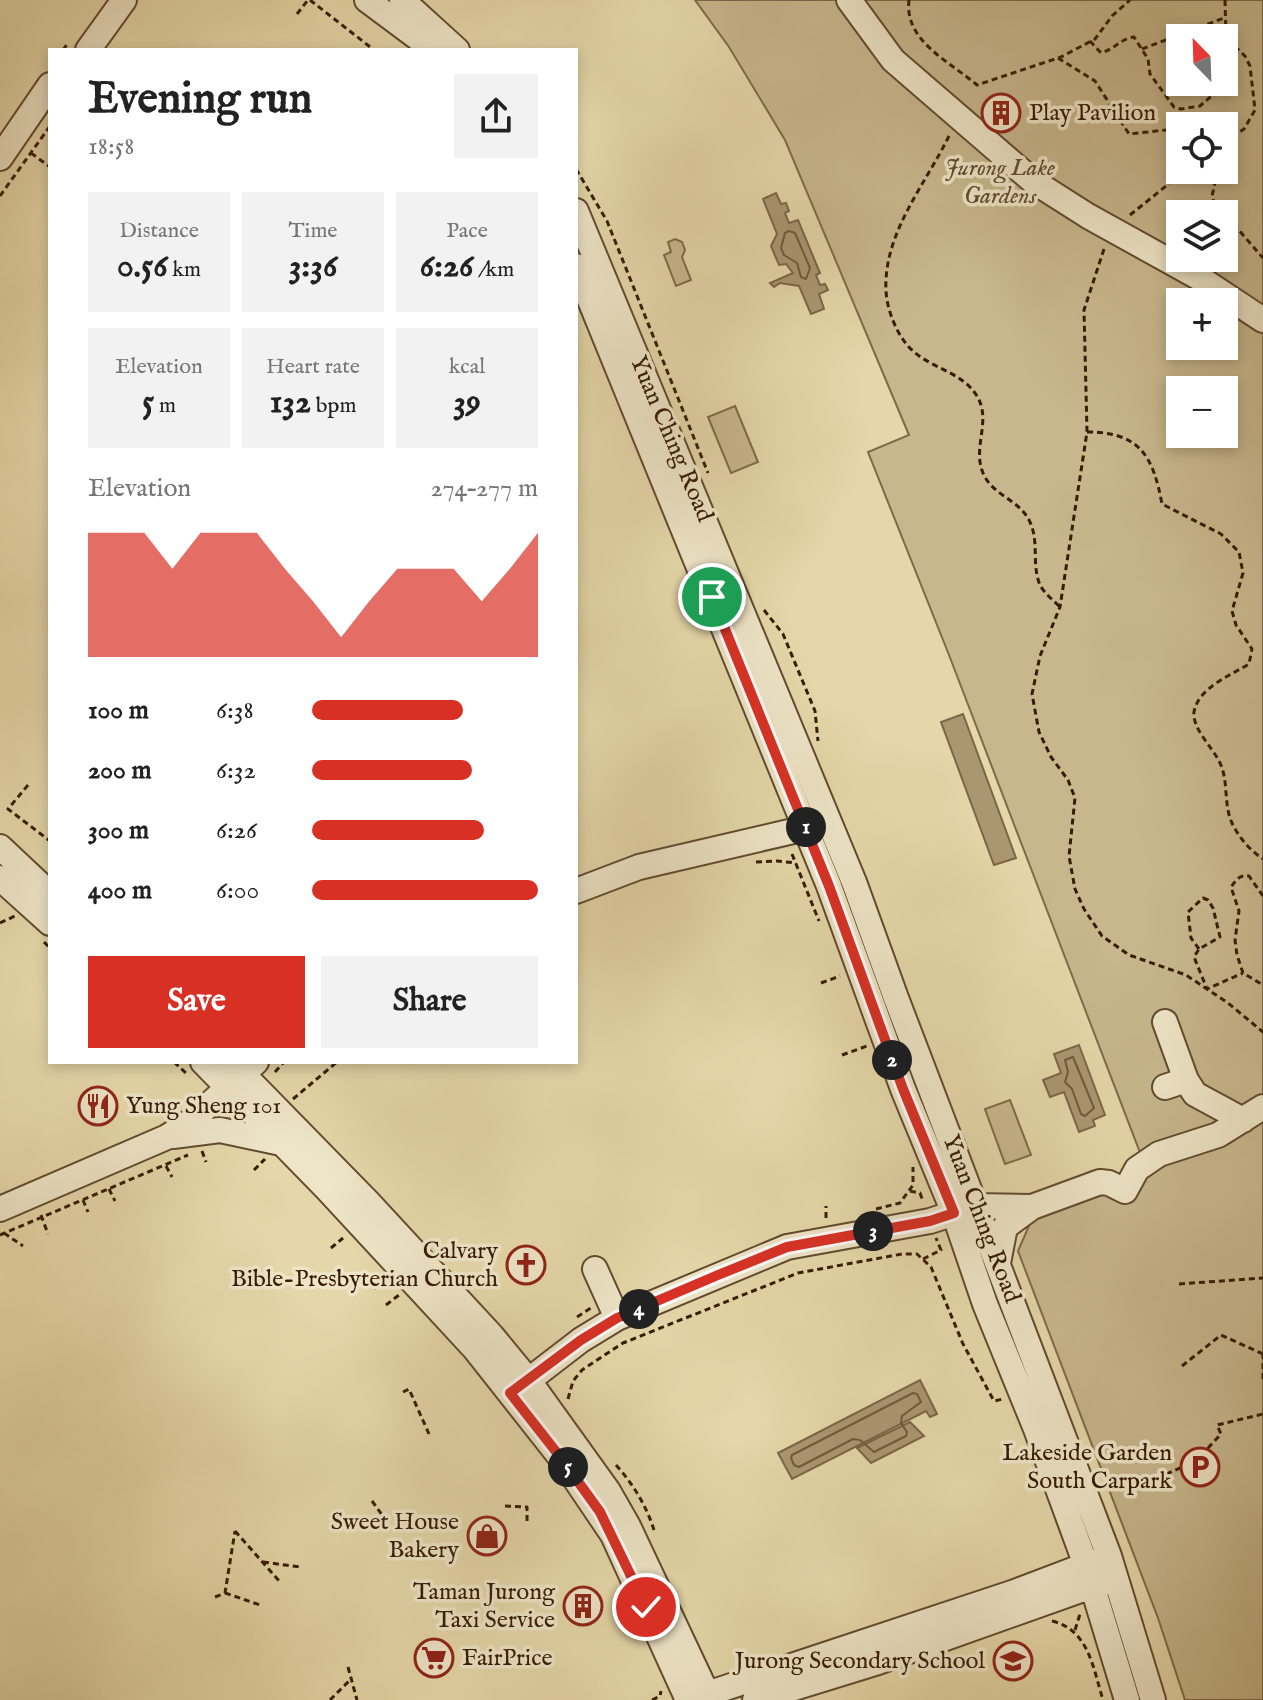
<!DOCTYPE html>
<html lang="en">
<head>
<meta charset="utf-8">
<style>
	:root { --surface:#fff; --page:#f2f2f2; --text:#222; --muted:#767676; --accent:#d93025 }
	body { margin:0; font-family:"IM FELL English",serif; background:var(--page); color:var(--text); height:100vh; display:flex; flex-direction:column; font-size:30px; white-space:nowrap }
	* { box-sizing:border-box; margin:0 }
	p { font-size:26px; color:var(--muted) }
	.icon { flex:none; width:44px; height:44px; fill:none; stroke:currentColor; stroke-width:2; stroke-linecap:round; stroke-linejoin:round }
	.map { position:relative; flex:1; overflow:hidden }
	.details { position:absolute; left:48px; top:48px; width:530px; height:1016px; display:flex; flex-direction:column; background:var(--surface); border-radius:0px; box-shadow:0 4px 12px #0003 }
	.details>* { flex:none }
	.needle { width:52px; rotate:337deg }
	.fabs { position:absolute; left:1166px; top:24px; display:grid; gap:16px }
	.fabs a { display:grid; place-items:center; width:72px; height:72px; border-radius:0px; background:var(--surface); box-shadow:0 4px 12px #0003; font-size:40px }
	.pin { position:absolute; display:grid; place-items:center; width:68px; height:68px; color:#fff; margin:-34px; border:4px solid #fff; border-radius:50%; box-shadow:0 2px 8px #0007 }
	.km { position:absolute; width:40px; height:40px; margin:-20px; border-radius:50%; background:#222; color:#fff; font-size:22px; line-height:40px; text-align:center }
	.round { display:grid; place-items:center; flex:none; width:84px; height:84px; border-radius:0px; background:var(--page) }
	.overview { display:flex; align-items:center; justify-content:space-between; height:136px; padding:0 40px }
	h1 { font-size:44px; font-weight:700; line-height:60px }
	.figures { display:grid; grid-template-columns:repeat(3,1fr); gap:12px; height:136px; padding:8px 40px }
	.figures div { display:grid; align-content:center; border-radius:0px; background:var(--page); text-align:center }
	.figures b { font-size:34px; font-weight:700 }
	.figures small { font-size:22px; font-weight:400 }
	.figures p { font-size:22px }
	.chart { height:224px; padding:16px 40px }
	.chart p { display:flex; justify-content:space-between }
	.chart svg { width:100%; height:144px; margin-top:8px; fill:var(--accent); opacity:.7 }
	.primary-button { display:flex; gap:16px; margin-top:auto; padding:16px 40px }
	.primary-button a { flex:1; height:92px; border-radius:0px; background:var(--accent); color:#fff; font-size:32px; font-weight:700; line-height:92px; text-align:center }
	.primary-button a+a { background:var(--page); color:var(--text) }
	ul { padding:0 40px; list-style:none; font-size:26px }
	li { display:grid; grid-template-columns:128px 96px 1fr; align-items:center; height:60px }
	li i { height:20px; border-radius:10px; background:var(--accent) }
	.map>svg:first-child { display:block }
	.green { fill:#c8b78d; stroke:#80694a; stroke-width:2; fill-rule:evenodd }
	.water { fill:#aa9772; stroke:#7c6547; stroke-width:2 }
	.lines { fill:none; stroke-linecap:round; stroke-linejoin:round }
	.shore { stroke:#71593c; stroke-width:2 }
	.minor-casing { stroke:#634a2f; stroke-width:28 }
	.path { stroke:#381b06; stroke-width:3; stroke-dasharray:6 4; stroke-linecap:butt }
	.minor { stroke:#eee5c7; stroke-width:24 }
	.route-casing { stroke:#fff; stroke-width:16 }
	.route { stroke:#d93025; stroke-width:10 }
	.labels { text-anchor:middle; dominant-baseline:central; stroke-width:7; stroke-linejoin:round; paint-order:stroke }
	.poi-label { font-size:24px; fill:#381b06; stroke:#eee5c7; text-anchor:end }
	.park-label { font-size:24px; font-style:italic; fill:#634a2e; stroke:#eee5c7 }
	.street-label { font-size:24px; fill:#381b06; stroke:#eee5c7 }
</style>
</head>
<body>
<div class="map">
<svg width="1263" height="1700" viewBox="0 0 1263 1700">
	<rect width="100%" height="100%" fill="#e5d7a9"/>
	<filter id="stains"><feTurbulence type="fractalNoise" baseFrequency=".0025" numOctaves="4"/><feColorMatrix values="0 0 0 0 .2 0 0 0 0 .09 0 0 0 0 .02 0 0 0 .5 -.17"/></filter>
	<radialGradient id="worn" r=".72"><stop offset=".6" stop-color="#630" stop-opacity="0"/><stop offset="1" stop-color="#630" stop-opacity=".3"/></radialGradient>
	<!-- green -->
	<path class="green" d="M695 0H1263V1700H1185L1158 1618 1018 1251 1031 1221 1149 1176 949 655 868 452 909 435 785 140 729 47ZM1180 38H1224V82H1180ZM1180 126H1224V170H1180ZM1180 214H1224V258H1180ZM1180 302H1224V346H1180ZM1180 390H1224V434H1180Z
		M675 239 682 242 685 250 682 257 691 280 676 286 664 255 671 252 668 242Z
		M735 406 758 462 731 473 708 417Z
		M1010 1100 1031 1155 1005 1164 985 1109Z"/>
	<!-- water -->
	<path class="water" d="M776 193 781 204 786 203 789 211 785 213 789 223 798 220 820 273 816 275 820 285 825 284 828 290 819 294 824 309 811 314 799 286 780 283 774 287 770 283 793 273 786 264 779 265 771 246 777 234 763 199Z
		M963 714 1016 858 994 865 941 722Z
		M1079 1045 1105 1115 1093 1120 1095 1126 1079 1132 1064 1092 1050 1097 1043 1080 1061 1073 1054 1054Z
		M920 1380 937 1414 930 1417 926 1411 792 1479 778 1453Z
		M910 1422 924 1436 871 1463 857 1448Z"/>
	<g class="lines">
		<!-- shore -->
		<path class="shore" d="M789 231 795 233 810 268 806 279 801 277 797 263 784 255 781 248 785 233Z
			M1073 1057 1094 1108 1085 1116 1081 1114 1072 1089 1065 1082 1068 1072 1065 1060Z
			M913 1393 917 1394 921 1402 902 1416 901 1423 907 1432 906 1436 874 1452 860 1440 853 1439 799 1467 794 1465 791 1458 792 1455Z"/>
		<defs>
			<path id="minor" d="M367 0 418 38 430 50
				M402 0 457 50
				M849 0 893 60 1033 181 1088 216 1198 277 1263 320
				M88 50 124 0
				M0 158 50 85
				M576 211 854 882 896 998 1109 1556 1153 1700
				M576 266 829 886 903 1089 954 1213 985 1304 1036 1429 1086 1565 1127 1700
				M0 847 50 894
				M0 878 50 923
				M576 891 639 867 819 825
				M203 1062 327 1189 475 1349 561 1458 613 1535 688 1700
				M231 1062 368 1202 492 1336 529 1381 608 1491 628 1526 710 1700
				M1186 1080 1195 1094 1243 1120
				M1165 1087 1186 1080 1165 1022
				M173 1136 220 1130 281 1143
				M0 1209 167 1137 190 1122 256 1062
				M998 1263 1005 1227 1032 1207 1100 1182 1109 1183 1125 1191 1137 1169 1159 1154 1218 1135 1263 1107
				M595 1269 617 1318
				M516 1390 581 1340 617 1318 787 1247 930 1221 976 1206 1032 1207
				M695 1698 1012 1593 1099 1560
				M755 1700 878 1662 1106 1581"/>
		</defs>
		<!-- minor casing -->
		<use href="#minor" class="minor-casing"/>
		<!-- path -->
		<path class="path" d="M310 0 374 50
			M909 0C904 41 949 61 977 85L1061 57 1095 39 1112 16 1130 0
			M297 14 308 0
			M1196 28 1204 38
			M1090 41 1101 53C1115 49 1120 39 1134 37L1148 59 1150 74 1174 107 1181 109 1200 106 1216 92 1222 82
			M1142 49 1224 18
			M63 50 68 43
			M1058 58 1095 81 1129 134 1175 129 1180 135
			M949 136C925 185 883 234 886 291 887 311 898 338 913 351 933 369 962 372 977 396 992 421 972 447 983 473 992 495 1018 499 1029 520 1040 541 1031 564 1040 585 1044 593 1054 601 1060 607
			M1224 143 1244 129 1255 110 1250 66 1245 56 1226 38 1225 0
			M31 153 50 167
			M576 169 607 221 708 473
			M1218 170 1212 196 1218 214
			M0 196 50 126
			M1130 215 1186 170
			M1224 220 1237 228 1263 258
			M1104 249 1084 310 1087 432 1060 607 1040 656 1032 694 1039 732 1051 757 1068 780 1075 798 1069 856 1075 889 1084 909 1102 936 1129 955 1186 975 1228 1003 1263 1032
			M1087 432C1140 432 1153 456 1162 504L1221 534 1239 552 1243 573 1232 611 1236 625 1252 649 1249 664C1231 675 1198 688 1194 712 1192 728 1212 747 1219 761 1230 782 1222 806 1234 827 1241 840 1251 851 1263 859
			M764 610 783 634 815 711 818 741
			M28 785 8 809 50 841
			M792 854 819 921
			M756 862 777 861 796 863
			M1263 896 1249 876C1239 875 1237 879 1231 887L1239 911 1235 940 1237 955 1243 973 1263 985
			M0 923 15 916
			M44 942 50 948
			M1199 949 1191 938 1188 912 1203 898 1208 900 1213 908 1220 937 1199 949 1194 957 1207 989 1243 973
			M821 983 840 976
			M842 1055 867 1046
			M174 1062 186 1073
			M275 1072 284 1062
			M293 1099 337 1062
			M202 1151 206 1162
			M166 1166 172 1177
			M254 1170 265 1159
			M109 1189 115 1201
			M910 1191 920 1193 923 1201
			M83 1200 88 1212
			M876 1209 900 1203 913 1185V1167
			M41 1215 48 1234
			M826 1218V1206
			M4 1233 23 1246
			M0 1235 188 1155
			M331 1248 343 1238
			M923 1259 941 1250 936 1238
			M1179 1284 1263 1278
			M374 1289 383 1280
			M386 1305 399 1295
			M577 1317 591 1308
			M1263 1353V1380
			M1182 1366 1221 1335 1263 1354
			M403 1392 409 1389 429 1434
			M568 1399 573 1381 582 1370 623 1343 798 1273 902 1254H917L931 1267 963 1344 994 1401 1003 1399
			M616 1465C633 1484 646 1505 654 1530
			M1157 1478 1196 1461 1221 1434 1217 1425 1263 1414
			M372 1501 385 1519
			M505 1506 527 1507V1523
			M235 1531 281 1583
			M263 1562 300 1567
			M225 1593 260 1605
			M215 1597 225 1593 235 1531
			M1052 1621C1089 1630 1093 1668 1103 1700
			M1075 1630 1080 1614
			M348 1667 357 1700
			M330 1700 350 1680
			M652 1700 660 1696 661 1691"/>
		<!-- minor -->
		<use href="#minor" class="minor"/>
	</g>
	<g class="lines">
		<defs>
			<path id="route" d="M646 1607 600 1512 561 1458 510 1393 581 1340 617 1318 718 1275 787 1247 930 1221 954 1213 903 1089 829 886 712 597"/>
		</defs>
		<!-- route casing -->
		<use href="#route" class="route-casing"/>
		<!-- route -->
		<use href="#route" class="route"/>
	</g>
	<!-- icons -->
	<defs>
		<symbol id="building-ring" viewBox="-11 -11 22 22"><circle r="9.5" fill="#eee5c7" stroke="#8f2418" stroke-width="1.5"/><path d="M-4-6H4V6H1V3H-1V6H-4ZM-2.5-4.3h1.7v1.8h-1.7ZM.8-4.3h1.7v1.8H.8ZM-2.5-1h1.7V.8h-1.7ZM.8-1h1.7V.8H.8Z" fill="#8f2418"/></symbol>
		<symbol id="restaurant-ring" viewBox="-11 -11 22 22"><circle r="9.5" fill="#eee5c7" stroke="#8f2418" stroke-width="1.5"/><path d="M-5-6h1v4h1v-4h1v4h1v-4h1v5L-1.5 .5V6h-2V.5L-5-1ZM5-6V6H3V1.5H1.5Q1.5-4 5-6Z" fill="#8f2418"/></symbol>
		<symbol id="church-ring" viewBox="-11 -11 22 22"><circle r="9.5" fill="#eee5c7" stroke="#8f2418" stroke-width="1.5"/><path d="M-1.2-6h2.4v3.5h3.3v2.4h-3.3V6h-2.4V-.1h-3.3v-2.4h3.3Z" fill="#8f2418"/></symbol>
		<symbol id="parking-ring" viewBox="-11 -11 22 22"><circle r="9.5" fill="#eee5c7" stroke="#8f2418" stroke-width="1.5"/><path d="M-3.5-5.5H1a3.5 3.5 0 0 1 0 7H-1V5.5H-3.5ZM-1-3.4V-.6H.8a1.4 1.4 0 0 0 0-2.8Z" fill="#8f2418"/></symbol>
		<symbol id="shop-ring" viewBox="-11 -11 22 22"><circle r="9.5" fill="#eee5c7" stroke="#8f2418" stroke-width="1.5"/><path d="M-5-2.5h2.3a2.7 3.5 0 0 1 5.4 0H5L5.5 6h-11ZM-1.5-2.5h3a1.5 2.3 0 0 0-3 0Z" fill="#8f2418"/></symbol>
		<symbol id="supermarket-ring" viewBox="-11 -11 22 22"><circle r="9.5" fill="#eee5c7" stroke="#8f2418" stroke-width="1.5"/><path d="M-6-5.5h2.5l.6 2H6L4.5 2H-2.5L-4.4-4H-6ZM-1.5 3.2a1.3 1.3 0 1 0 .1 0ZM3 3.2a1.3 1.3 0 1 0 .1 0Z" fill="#8f2418"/></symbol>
		<symbol id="school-ring" viewBox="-11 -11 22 22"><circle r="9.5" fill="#eee5c7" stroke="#8f2418" stroke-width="1.5"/><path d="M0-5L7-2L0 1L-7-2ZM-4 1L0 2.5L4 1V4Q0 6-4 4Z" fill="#8f2418"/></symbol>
	</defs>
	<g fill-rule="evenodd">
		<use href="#building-ring" x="979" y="91" width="44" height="44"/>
		<use href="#restaurant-ring" x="76" y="1084" width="44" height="44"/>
		<use href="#church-ring" x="504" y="1243" width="44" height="44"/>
		<use href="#parking-ring" x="1178" y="1445" width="44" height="44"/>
		<use href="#shop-ring" x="465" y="1514" width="44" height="44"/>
		<use href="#building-ring" x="561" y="1584" width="44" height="44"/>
		<use href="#supermarket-ring" x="412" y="1636" width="44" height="44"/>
		<use href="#school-ring" x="991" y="1639" width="44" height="44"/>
	</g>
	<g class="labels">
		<!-- poi labels -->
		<g class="poi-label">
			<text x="1029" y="113" text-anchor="start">Play Pavilion</text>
			<text x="126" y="1106" text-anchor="start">Yung Sheng 101</text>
			<text x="498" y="1251">Calvary<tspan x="498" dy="28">Bible-Presbyterian Church</tspan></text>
			<text x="1172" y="1453">Lakeside Garden<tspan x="1172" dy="28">South Carpark</tspan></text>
			<text x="459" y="1522">Sweet House<tspan x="459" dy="28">Bakery</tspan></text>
			<text x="555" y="1592">Taman Jurong<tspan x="555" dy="28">Taxi Service</tspan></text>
			<text x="462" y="1658" text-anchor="start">FairPrice</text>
			<text x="985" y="1661">Jurong Secondary School</text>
		</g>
		<!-- park labels -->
		<g class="park-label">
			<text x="1000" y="168">Jurong Lake<tspan x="1000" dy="28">Gardens</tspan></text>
		</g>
		<!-- street labels -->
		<g class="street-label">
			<text transform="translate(671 439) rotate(67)">Yuan Ching Road</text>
			<text transform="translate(981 1219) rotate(69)">Yuan Ching Road</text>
		</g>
	</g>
	<rect width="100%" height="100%" filter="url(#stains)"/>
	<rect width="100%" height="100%" fill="url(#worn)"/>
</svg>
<div class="fabs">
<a><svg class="needle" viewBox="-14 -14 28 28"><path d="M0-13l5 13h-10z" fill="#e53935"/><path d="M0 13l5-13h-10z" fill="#767676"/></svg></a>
<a><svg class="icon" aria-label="locate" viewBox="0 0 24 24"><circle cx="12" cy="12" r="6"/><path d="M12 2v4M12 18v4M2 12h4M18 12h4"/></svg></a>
<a><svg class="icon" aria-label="layers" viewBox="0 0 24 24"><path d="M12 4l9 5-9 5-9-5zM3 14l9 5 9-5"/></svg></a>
<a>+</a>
<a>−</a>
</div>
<div class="pin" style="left:712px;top:597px;background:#1e9e55"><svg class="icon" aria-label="arrive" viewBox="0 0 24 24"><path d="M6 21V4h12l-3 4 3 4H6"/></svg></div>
<div class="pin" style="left:646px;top:1607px;background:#d93025"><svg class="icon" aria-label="check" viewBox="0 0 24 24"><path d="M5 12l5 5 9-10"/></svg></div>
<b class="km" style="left:806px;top:827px">1</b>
<b class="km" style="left:892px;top:1060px">2</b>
<b class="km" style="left:873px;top:1231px">3</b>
<b class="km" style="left:639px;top:1309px">4</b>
<b class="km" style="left:568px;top:1467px">5</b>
<section class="details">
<div class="overview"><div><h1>Evening run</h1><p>18:58</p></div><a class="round"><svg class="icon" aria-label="share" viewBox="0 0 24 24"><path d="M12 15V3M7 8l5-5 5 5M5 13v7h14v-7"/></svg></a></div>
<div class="figures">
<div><p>Distance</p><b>0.56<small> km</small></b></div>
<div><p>Time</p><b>3:36</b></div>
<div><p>Pace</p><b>6:26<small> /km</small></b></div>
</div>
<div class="figures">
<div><p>Elevation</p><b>5<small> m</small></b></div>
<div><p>Heart rate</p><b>132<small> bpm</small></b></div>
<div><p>kcal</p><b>39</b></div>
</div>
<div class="chart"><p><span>Elevation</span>274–277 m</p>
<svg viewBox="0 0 160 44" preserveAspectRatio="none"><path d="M0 44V6L10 6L20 6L30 17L40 6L50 6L60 6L70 17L80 27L90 38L100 27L110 17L120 17L130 17L140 27L150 17L160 6V44z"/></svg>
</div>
<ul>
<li><b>100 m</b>6:38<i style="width:67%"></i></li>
<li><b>200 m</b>6:32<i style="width:71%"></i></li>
<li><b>300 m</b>6:26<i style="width:76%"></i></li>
<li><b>400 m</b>6:00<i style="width:100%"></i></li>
</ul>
<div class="primary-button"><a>Save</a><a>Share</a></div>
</section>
</div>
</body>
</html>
